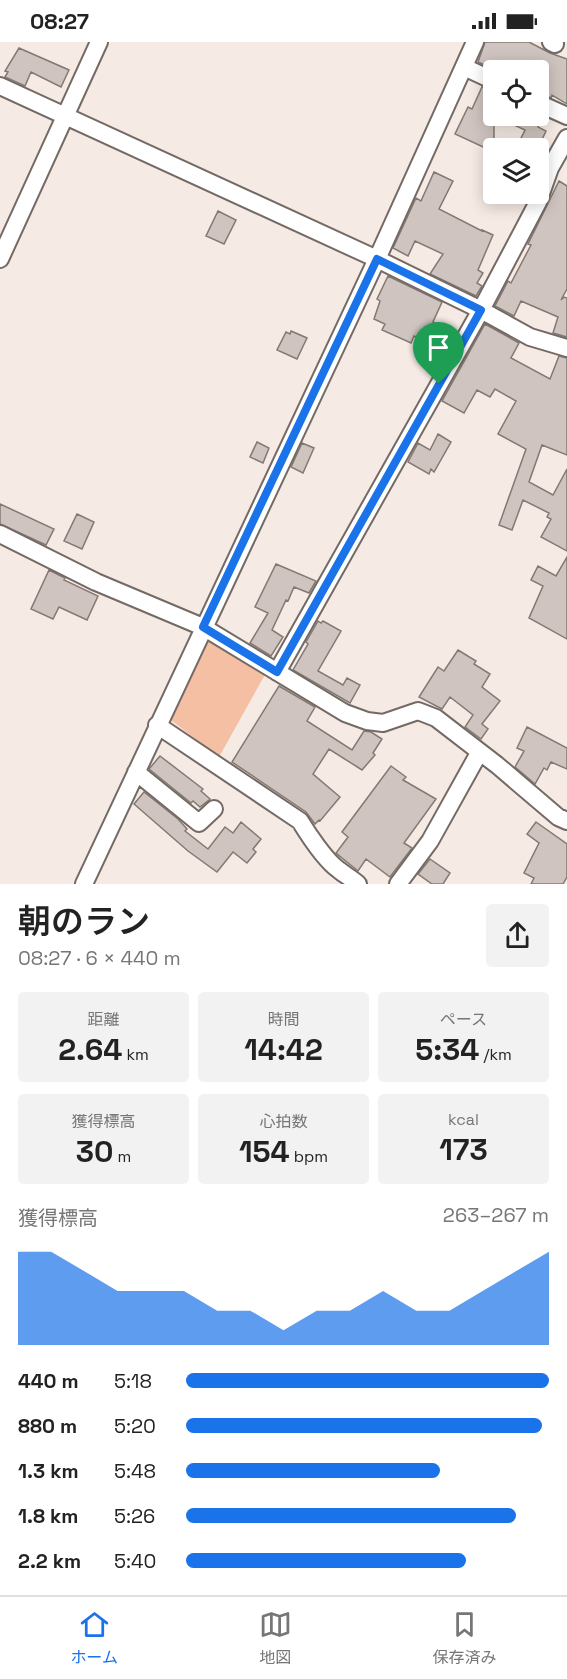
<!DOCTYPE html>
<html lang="ja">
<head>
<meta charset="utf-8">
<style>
	:root { --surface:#fff; --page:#f2f2f2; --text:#222; --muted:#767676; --line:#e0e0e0; --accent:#1a73e8 }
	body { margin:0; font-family:"Space Grotesk","Noto Sans JP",sans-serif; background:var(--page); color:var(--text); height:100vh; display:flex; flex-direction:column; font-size:22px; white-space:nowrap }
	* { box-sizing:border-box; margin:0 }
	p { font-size:20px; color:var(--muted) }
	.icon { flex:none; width:33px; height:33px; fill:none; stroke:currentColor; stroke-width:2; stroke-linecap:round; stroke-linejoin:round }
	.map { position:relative; height:842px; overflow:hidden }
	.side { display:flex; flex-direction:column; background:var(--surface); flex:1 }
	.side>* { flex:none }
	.fabs { position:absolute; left:483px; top:18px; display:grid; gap:12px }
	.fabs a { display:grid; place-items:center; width:66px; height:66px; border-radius:6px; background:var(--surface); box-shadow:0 3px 15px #0003; font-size:30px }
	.pin { position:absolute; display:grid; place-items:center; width:51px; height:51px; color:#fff; margin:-62px -26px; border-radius:50% 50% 50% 0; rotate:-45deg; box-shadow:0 0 6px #0007 }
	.pin .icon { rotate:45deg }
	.round { display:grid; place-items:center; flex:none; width:63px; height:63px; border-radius:6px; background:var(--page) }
	.headline { display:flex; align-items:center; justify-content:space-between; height:102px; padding:0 18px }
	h1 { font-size:33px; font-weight:600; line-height:45px }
	.metrics { display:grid; grid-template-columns:repeat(3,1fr); gap:9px; height:102px; padding:6px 18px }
	.metrics div { display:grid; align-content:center; border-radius:6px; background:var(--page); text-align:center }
	.metrics b { font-size:30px; font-weight:600 }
	.metrics small { font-size:16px; font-weight:400 }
	.metrics p { font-size:16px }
	.chart { height:168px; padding:12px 18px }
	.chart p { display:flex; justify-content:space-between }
	.chart svg { width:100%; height:108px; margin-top:6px; fill:var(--accent); opacity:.7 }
	ul { padding:0 18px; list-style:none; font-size:20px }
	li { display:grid; grid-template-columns:96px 72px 1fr; align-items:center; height:45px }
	li i { height:15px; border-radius:8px; background:var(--accent) }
	.status { display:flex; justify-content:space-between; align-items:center; height:42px; padding:0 30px; background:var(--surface); direction:ltr }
	.status svg { height:16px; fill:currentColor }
	.dock { display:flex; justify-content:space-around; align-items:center; height:84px; border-top:2px solid var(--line); background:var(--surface); font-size:16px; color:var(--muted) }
	.dock a { display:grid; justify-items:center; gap:3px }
	.dock .on { color:var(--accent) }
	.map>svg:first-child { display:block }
	.green { fill:#f5bfa3 }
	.building { fill:#cfc4bf; stroke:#837973; stroke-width:1.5 }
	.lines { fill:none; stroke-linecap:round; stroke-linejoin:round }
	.minor-casing { stroke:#746a65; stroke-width:20 }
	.minor { stroke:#fff; stroke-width:16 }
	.route-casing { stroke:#fff; stroke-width:12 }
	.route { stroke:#1a73e8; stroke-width:8 }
</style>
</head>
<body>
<div class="status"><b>08:27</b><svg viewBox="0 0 49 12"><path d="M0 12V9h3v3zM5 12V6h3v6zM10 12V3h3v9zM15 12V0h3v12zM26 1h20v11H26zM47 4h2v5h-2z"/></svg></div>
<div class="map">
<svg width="567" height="842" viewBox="0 0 567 842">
	<rect width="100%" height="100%" fill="#f5eae4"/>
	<!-- green -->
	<path class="green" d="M206 597H212L267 629 219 715 167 675Z"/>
	<!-- building -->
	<path class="building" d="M485 0H529L550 11 567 17V62L552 53 551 56 538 51V28H496L478 20Z
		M19 6 69 28 61 45 31 30 25 44 5 35 8 30 5 29Z
		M482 45 494 49V110L455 92 468 65 472 67Z
		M538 73 543 75 538 85 546 89 538 106H516L525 88 495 74Z
		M434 130 453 139 439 167 482 189V188L493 193 478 228 483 231 477 241 482 244 476 254 430 232 443 212 415 199 408 214 393 206 416 156 421 159Z
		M559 139 567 144V247L561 258 564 255 567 256V295L553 291 558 275 521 259 514 274 495 264 508 239 511 241 531 203 528 202Z
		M218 169 236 178 224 202 206 194Z
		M388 234 442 260 433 280 456 291 446 309 414 294 411 301 382 288 385 282 374 277 380 259 377 257Z
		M485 282 519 301 511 316 550 337 559 314 567 316V413L542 403 529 440 553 453 567 427V509L541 495 551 477 547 475 549 471 523 458 512 488 499 483 526 407 498 392 516 359 495 347 490 355 477 348 464 371 442 359Z
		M291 289 307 296 297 317 277 308 286 290 290 292Z
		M438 392 451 400 434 430 431 427 429 432 408 420 418 401 430 408Z
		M257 400 269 406 263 421 250 415Z
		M302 401 314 406 303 431 291 425Z
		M0 462 54 487 46 503 0 482Z
		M77 472 94 480 82 507 64 499Z
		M567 515V597L529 576 543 544 531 538 538 524 556 534Z
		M276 522 316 539 309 551 294 545 288 559 286 558 272 588 283 595 271 614 250 601 268 571 255 565Z
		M49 528 65 536 64 538 98 554 87 578 59 565 53 577 31 567Z
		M318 579 321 581 323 579 341 589 318 629 343 643 347 636 360 643 350 661 293 628 308 602 306 600Z
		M458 608 476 619 474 622 490 632 482 645 500 659 482 682 488 687 481 697 465 685 473 673 450 655 442 667 419 655 438 625 444 629Z
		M279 644 315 665 307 679 352 708 364 689 371 690 382 697 373 711 375 713 362 728 329 707 313 732 340 755 320 779 319 778 315 782 306 770 232 720Z
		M527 685 567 706V727L551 720 547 728 544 726 535 742 515 725 524 709 517 706Z
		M160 714 203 747 201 749 210 757 209 758 200 765 193 759 191 761 149 727Z
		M391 724 406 735 403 738 436 757 404 801 412 806 390 835 366 817 358 829 336 811 348 795 342 790Z
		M144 750 178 777 187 787 185 789 208 807 225 785 233 791 241 780 261 797 253 807 256 810 247 821 233 810 217 830 188 809 134 762Z
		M536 780 567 802V835L563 842H531L534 836 524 831 539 801 527 792Z
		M430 817 450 831 443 842H432L418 832Z"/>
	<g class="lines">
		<defs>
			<path id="minor" d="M551 0 555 2
				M464 25 494 39
				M0 44 377 217 481 268 530 295 567 306
				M538 61 567 74
				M0 217 99 0
				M0 492 96 540 203 585 345 671 367 679 383 681 418 669 436 676 497 723 558 775 567 779
				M277 630 481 268 538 160 550 126 567 96
				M157 683 300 779C308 792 326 819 339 828 345 833 351 836 358 842
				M136 730 199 781 214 767
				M84 842 377 217 475 0
				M398 842 430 799 479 711"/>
		</defs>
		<!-- minor casing -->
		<use href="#minor" class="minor-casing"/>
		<!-- minor -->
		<use href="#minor" class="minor"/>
	</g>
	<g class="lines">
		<defs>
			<path id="route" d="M377 217 481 268 277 630 203 585Z"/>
		</defs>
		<!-- route casing -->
		<use href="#route" class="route-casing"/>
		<!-- route -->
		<use href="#route" class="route"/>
	</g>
</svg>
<div class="fabs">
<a><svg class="icon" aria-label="locate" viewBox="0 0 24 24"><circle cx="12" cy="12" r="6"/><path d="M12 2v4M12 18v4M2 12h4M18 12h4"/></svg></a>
<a><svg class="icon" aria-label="layers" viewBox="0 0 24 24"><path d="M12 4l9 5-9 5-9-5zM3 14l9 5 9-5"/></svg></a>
</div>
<div class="pin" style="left:439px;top:342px;background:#1e9e55"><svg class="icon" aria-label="arrive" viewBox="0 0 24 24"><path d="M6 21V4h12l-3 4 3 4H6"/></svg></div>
</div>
<section class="side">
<div class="headline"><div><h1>朝のラン</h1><p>08:27 · 6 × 440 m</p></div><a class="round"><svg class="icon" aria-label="share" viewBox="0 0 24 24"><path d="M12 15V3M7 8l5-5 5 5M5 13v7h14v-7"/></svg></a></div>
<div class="metrics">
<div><p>距離</p><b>2.64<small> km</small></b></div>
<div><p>時間</p><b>14:42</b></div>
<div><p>ペース</p><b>5:34<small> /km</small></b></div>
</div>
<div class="metrics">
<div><p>獲得標高</p><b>30<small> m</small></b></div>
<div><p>心拍数</p><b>154<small> bpm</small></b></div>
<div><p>kcal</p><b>173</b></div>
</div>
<div class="chart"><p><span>獲得標高</span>263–267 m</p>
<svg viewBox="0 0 160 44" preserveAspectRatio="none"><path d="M0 44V6L10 6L20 14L30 22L40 22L50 22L60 30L70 30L80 38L90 30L100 30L110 22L120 30L130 30L140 22L150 14L160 6V44z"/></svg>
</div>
<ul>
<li><b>440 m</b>5:18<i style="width:100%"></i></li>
<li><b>880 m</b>5:20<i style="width:98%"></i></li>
<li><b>1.3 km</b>5:48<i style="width:70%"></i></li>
<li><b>1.8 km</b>5:26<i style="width:91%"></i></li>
<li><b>2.2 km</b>5:40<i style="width:77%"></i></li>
</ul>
</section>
<nav class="dock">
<a class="on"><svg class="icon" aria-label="home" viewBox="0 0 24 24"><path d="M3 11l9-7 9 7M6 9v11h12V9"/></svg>ホーム</a>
<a><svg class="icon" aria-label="map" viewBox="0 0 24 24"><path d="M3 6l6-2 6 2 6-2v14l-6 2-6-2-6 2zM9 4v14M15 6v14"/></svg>地図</a>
<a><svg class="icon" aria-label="saved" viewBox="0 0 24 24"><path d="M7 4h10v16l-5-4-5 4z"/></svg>保存済み</a>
</nav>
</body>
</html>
